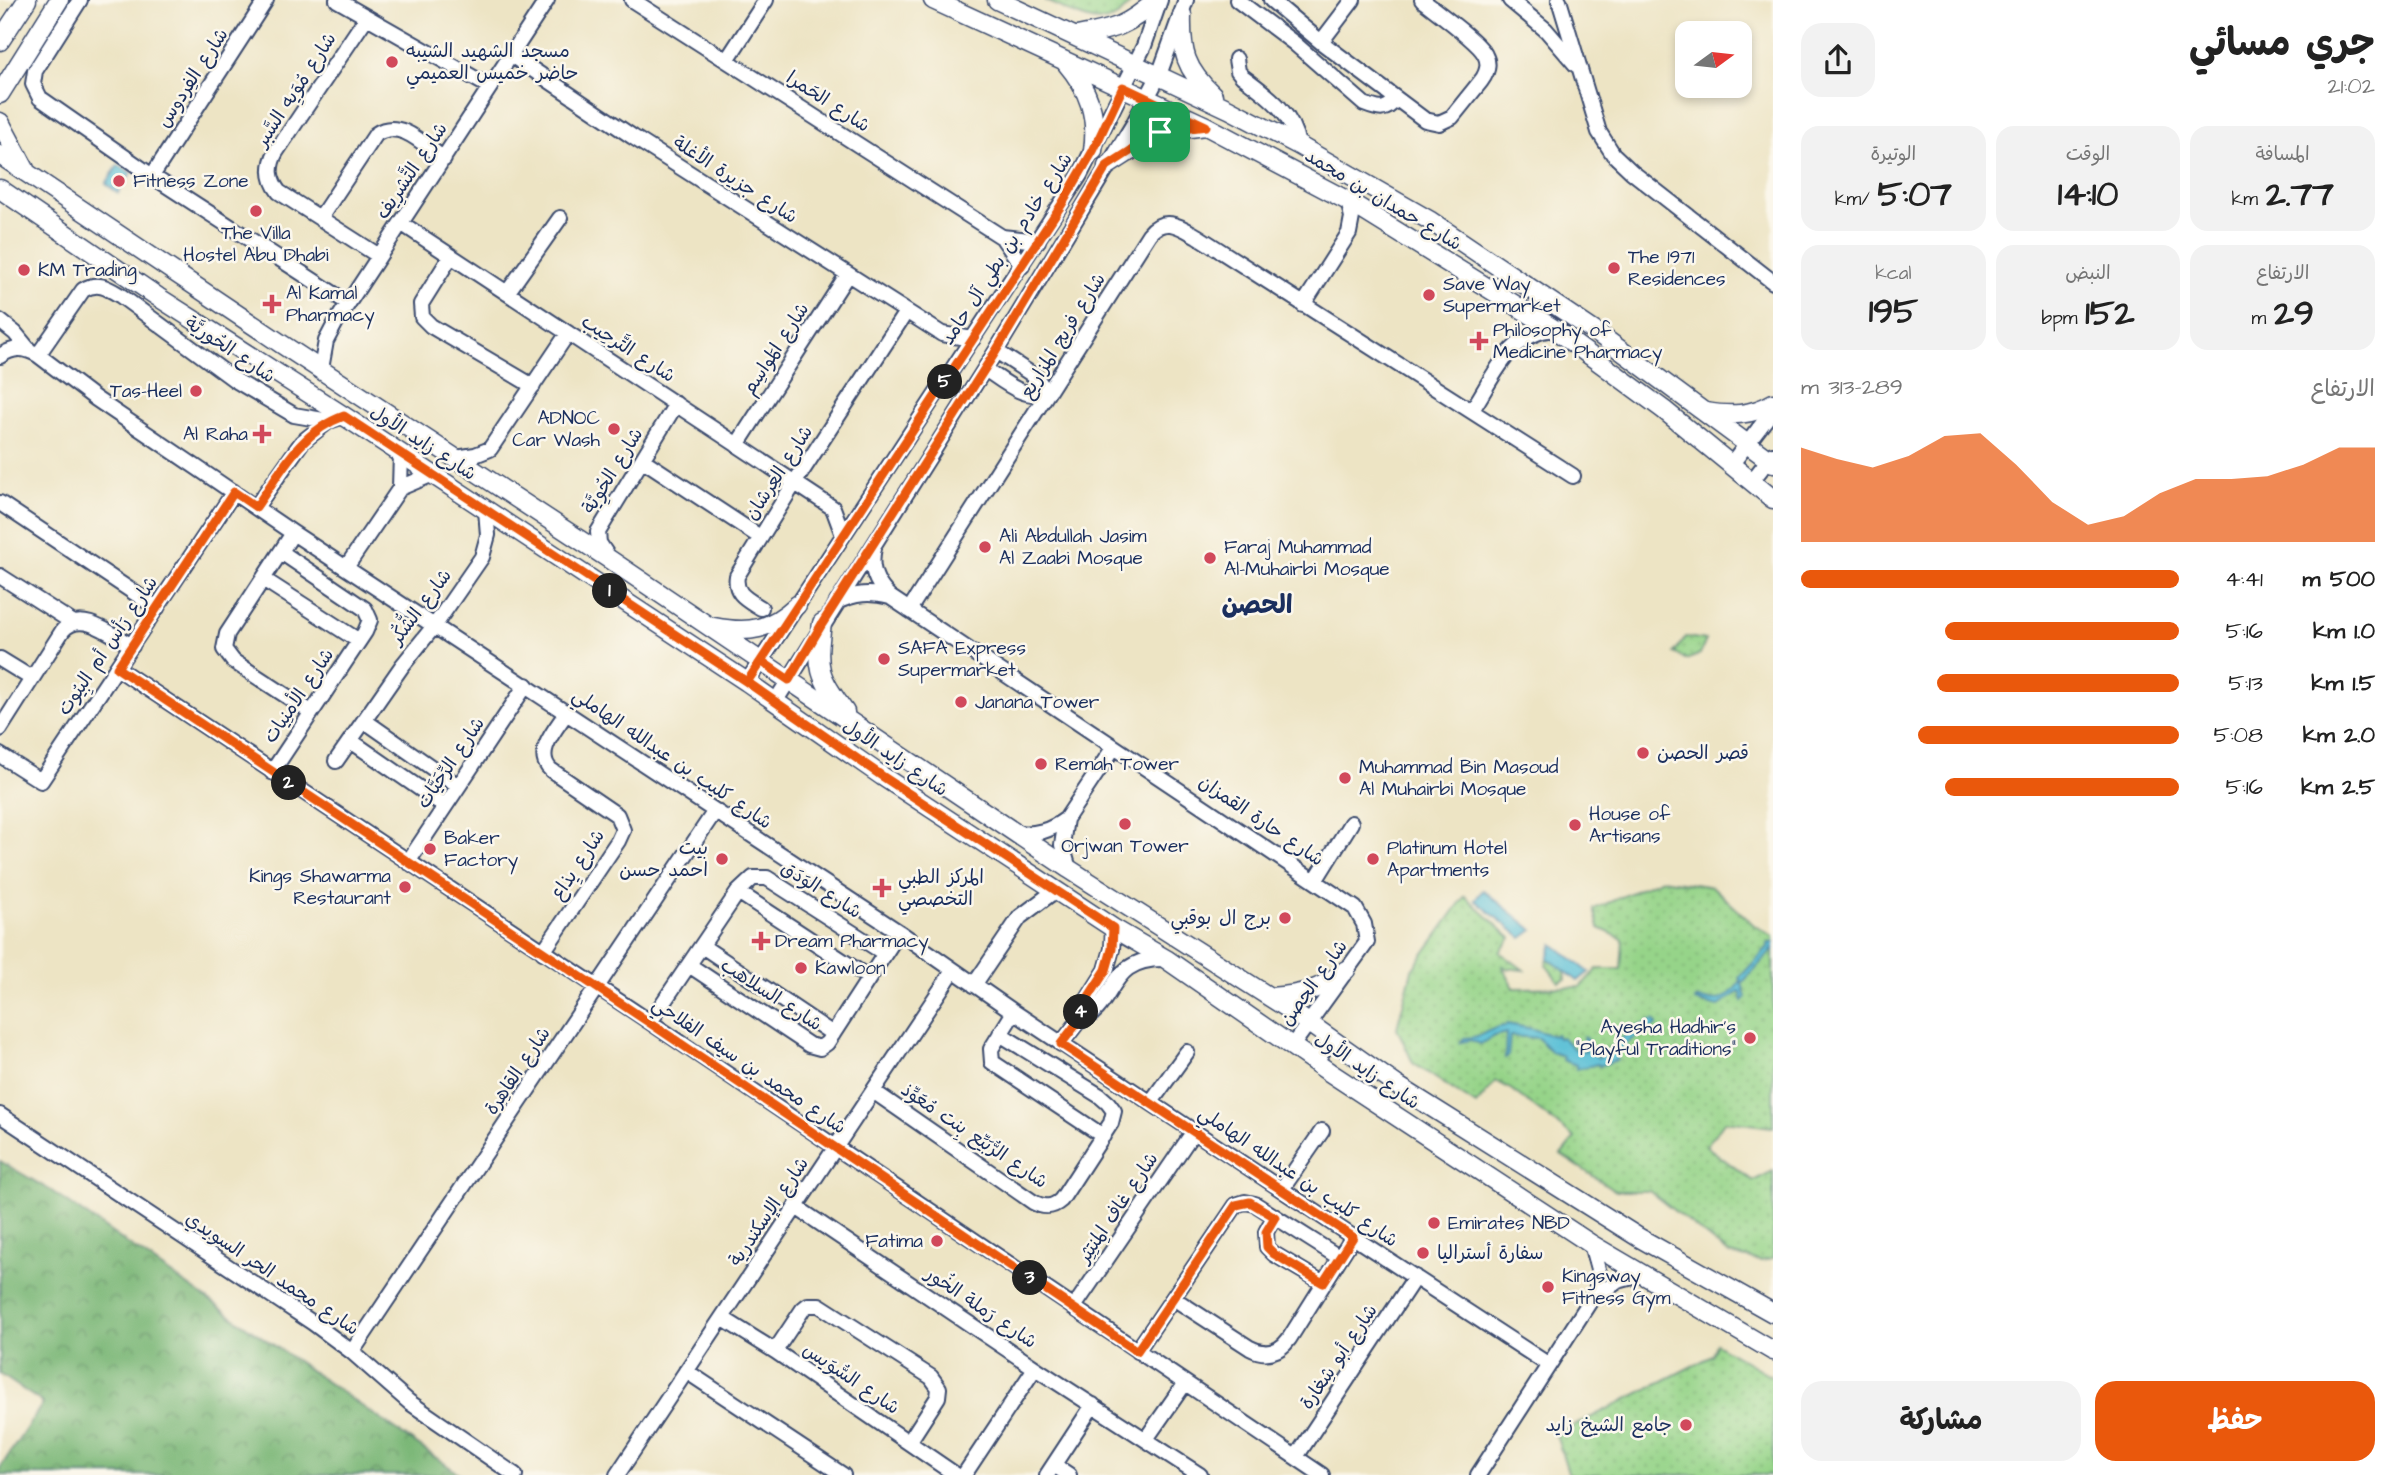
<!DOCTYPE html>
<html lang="ar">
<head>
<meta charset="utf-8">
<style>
	:root { --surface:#fff; --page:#f2f2f2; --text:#222; --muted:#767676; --accent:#ea580c }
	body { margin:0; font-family:"Architects Daughter","Playpen Sans Arabic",sans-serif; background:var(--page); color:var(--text); direction:rtl; height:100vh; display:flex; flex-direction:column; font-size:26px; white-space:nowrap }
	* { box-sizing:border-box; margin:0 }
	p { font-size:23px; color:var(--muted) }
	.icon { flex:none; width:38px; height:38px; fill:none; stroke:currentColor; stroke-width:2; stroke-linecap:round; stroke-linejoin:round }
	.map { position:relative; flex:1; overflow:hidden; direction:ltr }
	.drawer { display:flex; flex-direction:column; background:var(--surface); width:630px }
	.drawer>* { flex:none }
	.needle { width:46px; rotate:75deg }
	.controls { position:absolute; left:1675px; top:21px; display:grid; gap:14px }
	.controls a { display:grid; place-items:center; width:77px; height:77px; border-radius:14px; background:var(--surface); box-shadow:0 4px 10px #0003; font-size:35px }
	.pin { position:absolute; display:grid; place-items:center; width:60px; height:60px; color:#fff; margin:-30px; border-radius:14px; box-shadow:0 4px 10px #0006 }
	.km { position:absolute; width:35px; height:35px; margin:-18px; border-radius:50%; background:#222; color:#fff; font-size:19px; line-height:35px; text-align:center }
	.round { display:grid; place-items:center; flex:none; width:74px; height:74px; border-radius:21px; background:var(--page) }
	.summary { display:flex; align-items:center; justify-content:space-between; height:119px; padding:0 28px }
	h1 { font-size:38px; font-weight:700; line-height:52px }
	.stats { display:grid; grid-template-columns:repeat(3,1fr); gap:10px; height:119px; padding:7px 28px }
	.stats div { display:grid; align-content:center; border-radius:18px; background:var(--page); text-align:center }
	.stats b { font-size:35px; font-weight:700 }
	.stats small { font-size:19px; font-weight:400 }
	.stats p { font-size:19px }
	.chart { height:196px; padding:14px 28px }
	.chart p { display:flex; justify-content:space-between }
	.chart svg { width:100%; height:126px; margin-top:7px; fill:var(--accent); opacity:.7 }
	.action { display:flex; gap:14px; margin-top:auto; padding:14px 28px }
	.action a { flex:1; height:80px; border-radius:21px; background:var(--accent); color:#fff; font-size:28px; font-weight:700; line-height:80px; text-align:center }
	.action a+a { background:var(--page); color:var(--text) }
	ul { padding:0 28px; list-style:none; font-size:23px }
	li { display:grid; grid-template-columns:112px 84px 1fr; align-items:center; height:52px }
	li i { height:18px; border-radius:9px; background:var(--accent) }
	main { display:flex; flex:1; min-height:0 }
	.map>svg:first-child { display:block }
	.forest { fill:url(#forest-crowns); stroke:#4a726a; stroke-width:2 }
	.park { fill:url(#park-dots); stroke:#588274; stroke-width:2 }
	.water { fill:#59bfd6; stroke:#3a779a; stroke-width:2 }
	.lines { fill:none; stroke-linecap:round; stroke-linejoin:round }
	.minor-casing { stroke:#3a4a6d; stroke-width:18 }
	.major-casing { stroke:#3a4a6d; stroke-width:21 }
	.minor { stroke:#fff; stroke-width:14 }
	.major { stroke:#fff; stroke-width:18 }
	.route-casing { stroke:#fff; stroke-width:14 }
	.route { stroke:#ea580c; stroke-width:9 }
	.poi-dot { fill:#d1495b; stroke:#fbf7ec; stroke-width:2.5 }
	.labels { text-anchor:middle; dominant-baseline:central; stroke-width:5; stroke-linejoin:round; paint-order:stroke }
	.poi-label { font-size:19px; fill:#1b2f5e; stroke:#fbf7ec; text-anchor:start }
	.street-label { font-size:19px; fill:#1b2f5e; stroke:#fbf7ec }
	.district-label { font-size:26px; font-weight:bold; fill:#1b2f5e; stroke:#fbf7ec }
</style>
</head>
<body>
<main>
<section class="drawer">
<div class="summary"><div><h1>جري مسائي</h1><p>21:02</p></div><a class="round"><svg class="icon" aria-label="share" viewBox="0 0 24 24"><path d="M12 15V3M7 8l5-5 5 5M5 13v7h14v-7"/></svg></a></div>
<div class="stats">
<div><p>المسافة</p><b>2.77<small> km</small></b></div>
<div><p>الوقت</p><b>14:10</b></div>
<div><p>الوتيرة</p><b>5:07<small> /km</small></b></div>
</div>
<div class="stats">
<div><p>الارتفاع</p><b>29<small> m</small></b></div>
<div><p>النبض</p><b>152<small> bpm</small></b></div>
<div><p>kcal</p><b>195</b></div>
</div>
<div class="chart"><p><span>الارتفاع</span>289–313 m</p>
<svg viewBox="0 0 160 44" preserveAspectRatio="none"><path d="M0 44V11L10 15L20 18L30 14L40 7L50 6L60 17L70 30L80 38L90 35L100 27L110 22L120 22L130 21L140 17L150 11L160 11V44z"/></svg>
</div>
<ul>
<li><b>500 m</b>4:41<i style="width:100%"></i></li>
<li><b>1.0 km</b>5:16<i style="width:62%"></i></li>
<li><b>1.5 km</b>5:13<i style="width:64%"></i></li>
<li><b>2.0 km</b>5:08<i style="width:69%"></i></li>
<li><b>2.5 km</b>5:16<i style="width:62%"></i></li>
</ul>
<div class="action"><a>حفظ</a><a>مشاركة</a></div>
</section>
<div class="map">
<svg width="1773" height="1475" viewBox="0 0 1773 1475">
	<defs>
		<pattern id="forest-crowns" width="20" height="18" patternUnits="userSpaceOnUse" patternTransform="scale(1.75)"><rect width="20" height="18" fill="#78b675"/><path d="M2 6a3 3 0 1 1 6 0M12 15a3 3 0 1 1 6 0" fill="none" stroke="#629463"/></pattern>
		<pattern id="park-dots" width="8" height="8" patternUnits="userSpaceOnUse" patternTransform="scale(1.75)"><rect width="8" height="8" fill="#96d489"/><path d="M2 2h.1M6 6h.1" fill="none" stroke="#81b679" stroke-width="1.8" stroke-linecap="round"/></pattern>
	</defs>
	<rect width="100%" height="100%" fill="#fbf7ec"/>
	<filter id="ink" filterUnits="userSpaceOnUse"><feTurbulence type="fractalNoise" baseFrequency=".0143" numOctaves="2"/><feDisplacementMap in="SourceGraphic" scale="14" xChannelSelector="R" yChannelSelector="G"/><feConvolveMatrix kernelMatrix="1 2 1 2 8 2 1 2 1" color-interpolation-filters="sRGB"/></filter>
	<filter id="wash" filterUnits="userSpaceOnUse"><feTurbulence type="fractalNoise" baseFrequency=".00686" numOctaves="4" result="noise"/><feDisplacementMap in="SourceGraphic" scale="28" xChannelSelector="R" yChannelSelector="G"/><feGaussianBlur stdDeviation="1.57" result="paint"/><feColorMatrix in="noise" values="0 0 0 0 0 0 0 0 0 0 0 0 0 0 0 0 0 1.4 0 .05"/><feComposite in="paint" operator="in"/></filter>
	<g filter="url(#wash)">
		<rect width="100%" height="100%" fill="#ede4c4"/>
		<!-- forest -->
		<path class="forest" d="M0 1161 50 1190 461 1475H0V1468L43 1403 0 1374Z"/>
		<!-- park -->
		<path class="park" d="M1045 0H1132C1108 39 1077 14 1045 0Z
			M1686 637 1706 640 1700 654 1687 660 1674 653Z
			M1662 879 1713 887 1754 925 1773 936V1127L1725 1121 1706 1146 1753 1181 1773 1171V1259L1760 1261 1729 1254 1649 1191H1616L1561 1155 1575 1138 1512 1090 1496 1081 1476 1105 1413 1063 1397 1028 1412 970 1465 896 1511 938 1500 952 1524 970 1506 968 1501 964 1514 988 1580 987 1597 969H1621L1623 939 1599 928 1594 909Z
			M1548 958 1565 971 1566 979 1559 982 1546 965Z
			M1716 1344 1773 1377V1475H1569L1556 1435 1712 1356Z"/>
		<!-- water -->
		<path class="water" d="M118 165 131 173 118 193 106 184Z
			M1483 890 1533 930 1522 938 1475 900Z
			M1768 943H1773V949L1742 983 1746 998 1743 1001 1740 991 1718 1007 1695 1001 1696 999C1722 1002 1725 1002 1741 981L1739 978 1768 947Z
			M1553 944 1589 972 1578 981 1548 958Z
			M1654 1020 1657 1025 1632 1039 1617 1052V1060L1599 1066 1598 1064 1576 1069V1065L1563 1060V1056L1551 1052 1538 1038 1510 1036 1508 1057 1505 1058 1506 1033 1495 1036 1480 1044 1471 1040 1461 1042 1464 1038C1485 1038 1492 1025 1506 1026L1507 1024 1533 1029 1553 1036 1556 1034 1558 1038 1562 1037 1574 1049 1586 1051 1583 1036 1587 1038 1591 1051 1598 1058 1636 1027Z"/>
	</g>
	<g filter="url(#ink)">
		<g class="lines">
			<defs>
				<path id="minor" d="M80 0 35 71 33 84 40 98 152 176 348 303
					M337 0 490 87
					M632 0 1002 237 1022 266
					M1237 0 1294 43 1364 104C1379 110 1386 112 1396 99
					M1271 0 1321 42 1425 120 1439 123 1452 117 1481 81C1487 73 1490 64 1485 55 1479 42 1436 11 1422 0
					M1510 0 1546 30 1576 65
					M1559 0 1599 132 1613 154 1632 172 1773 282
					M366 18 276 152C268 167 269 179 279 192L379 256
					M1321 42 1353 0
					M511 55 633 137 942 334 973 339
					M1236 59 1238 71 1242 76C1267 95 1292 111 1298 145
					M727 60 766 0
					M152 176 266 0
					M320 218 376 134C400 118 424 145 444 159
					M401 223 833 508 843 535
					M1002 237 1038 241
					M451 256 421 304 422 317 431 326 533 386
					M507 293 560 218
					M1303 305 1349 233 1352 217 1348 201
					M0 321 15 333 29 350
					M38 355 83 290C98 281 108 288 121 296L235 380 294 415 329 421 344 416
					M0 356C13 347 24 347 38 355L96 399 293 533 899 932 1014 1012 1353 1237 1549 1365
					M321 369 326 341 336 322 547 0
					M985 369C1002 380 1025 401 1046 392L1036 377 996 351
					M1472 410C1494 377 1509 333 1554 329
					M737 445 847 275
					M456 458 475 455 490 449 568 333
					M643 460 760 537
					M1731 465 1773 410
					M1751 482 1773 454
					M400 488 401 453
					M0 503 157 608
					M256 507 302 442 329 421
					M293 533 227 634 224 649 233 661 311 712
					M874 548C869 568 876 584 890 597L1355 908 1364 924 1367 942 1292 1046
					M607 555 599 543 598 532 676 404
					M347 566 400 488 433 474
					M0 576 72 622
					M263 579 359 641
					M837 602C855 593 870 592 890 597
					M761 608C747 599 734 594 737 576L795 482 906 312
					M909 610 1149 234C1164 215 1181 227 1197 236L1573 476
					M0 659 31 678
					M117 668 650 1022 1322 1475
					M747 682 1080 175 1144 46 1160 0
					M775 702 996 351 1134 123 1159 75 1186 0
					M365 721 458 786
					M0 729 63 630C82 609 113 636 132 646
					M351 741 445 806
					M0 755 41 781 234 492
					M336 761 402 666 435 625 482 557 488 535 486 510
					M272 772 365 632 370 620 365 609 281 552
					M1016 833C1036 835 1050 831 1066 819
					M408 862 526 685
					M1069 869 1062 845 1066 819 1114 747
					M1315 881 1351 823
					M738 892 869 978
					M702 946 833 1034
					M543 952 618 841 623 830 617 815 551 770C533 753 556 729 567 712
					M689 965 809 1045 820 1048 827 1043 899 932
					M974 985 1020 917 1056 890
					M1014 1012 991 1049 992 1062 1103 1136
					M650 1022 738 892 753 878H767L884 953
					M1078 1022C1119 1006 1104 957 1166 959
					M1061 1044 1078 1022 1084 1005 1106 970 1112 949 1113 928
					M1315 1062 1332 1039
					M873 1091 1033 1202C1044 1208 1052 1208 1061 1200L1111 1123 1114 1111 1108 1103 1100 1096 1000 1034
					M1151 1102 1187 1052
					M0 1115 313 1323 352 1352 409 1402 515 1475
					M1282 1189 1322 1131
					M796 1207 1035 1368 1200 1475
					M1274 1217 1266 1232 1267 1247 1274 1254 1323 1283
					M1595 1297 1618 1281 1640 1275
					M1173 1298 1250 1348C1265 1356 1279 1353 1289 1339L1353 1237
					M1074 1307 1194 1131
					M722 1318 775 1351 956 1475
					M775 1351 803 1309 808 1305H819L931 1377 939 1388 938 1397 909 1442
					M1137 1351 1236 1205 1245 1202 1255 1204 1340 1258
					M352 1352 715 811
					M686 1371 843 1475
					M1146 1439 1185 1383
					M1296 1457 1415 1277
					M1054 1465 1069 1475
					M617 1475 953 971
					M964 1475 1035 1368
					M1047 1475 1093 1405
					M1478 1475 1596 1292 1599 1273 1591 1244"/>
				<path id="major" d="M933 0 1206 126 1348 201 1554 329 1664 410 1773 499
					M997 0 1229 109 1298 145 1429 220 1600 335 1773 463
					M1182 15C1181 52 1185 69 1213 95
					M1077 36C1116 29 1127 26 1157 0
					M0 41 27 0
					M1066 63C1089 90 1098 116 1093 151
					M0 94 59 0
					M0 122 25 169
					M0 155 283 345 609 559 1069 869 1290 1010 1398 1086 1638 1237 1773 1313
					M1107 166 1160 132 1205 126
					M0 189 158 297 344 416 747 682 882 776 1113 928 1166 959 1329 1072 1591 1244 1773 1351
					M1706 412C1730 416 1751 416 1773 403
					M822 623C816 669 818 675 845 712
					M714 627C750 634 770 630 797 605
					M1270 997C1303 995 1320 990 1346 970"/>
			</defs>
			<!-- minor casing -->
			<use href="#minor" class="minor-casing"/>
			<!-- major casing -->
			<use href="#major" class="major-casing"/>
			<!-- minor -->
			<use href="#minor" class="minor"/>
			<!-- major -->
			<use href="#major" class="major"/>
		</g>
	</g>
	<g class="lines" filter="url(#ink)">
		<defs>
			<path id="route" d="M1160 132 1107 166 996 351 822 624 789 680 761 661 747 682 344 416C301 431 281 471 256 507L234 492 117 668 650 1023 1137 1351 1236 1205 1250 1202 1275 1217 1266 1232 1267 1247 1274 1254 1323 1283 1353 1237 1061 1044 1078 1022 1084 1004 1106 970 1112 949 1113 928 882 776 747 682 1062 204 1093 151 1123 87 1206 126 1160 132"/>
		</defs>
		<!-- route casing -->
		<use href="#route" class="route-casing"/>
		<!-- route -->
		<use href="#route" class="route"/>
	</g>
	<!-- markers -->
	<g class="poi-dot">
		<circle cx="392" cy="62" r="7"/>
		<circle cx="119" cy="181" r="7"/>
		<circle cx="256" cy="211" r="7"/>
		<circle cx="1614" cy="268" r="7"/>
		<circle cx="24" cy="270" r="7"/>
		<circle cx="1429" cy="295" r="7"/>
		<path d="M268.5 293.5h7v7h7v7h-7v7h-7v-7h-7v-7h7z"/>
		<path d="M1475.5 330.5h7v7h7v7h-7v7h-7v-7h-7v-7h7z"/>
		<circle cx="196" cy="391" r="7"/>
		<circle cx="614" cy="429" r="7"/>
		<path d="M258.5 423.5h7v7h7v7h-7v7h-7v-7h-7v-7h7z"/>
		<circle cx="985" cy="547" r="7"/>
		<circle cx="1210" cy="558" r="7"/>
		<circle cx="884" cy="659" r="7"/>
		<circle cx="961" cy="702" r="7"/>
		<circle cx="1643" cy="753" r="7"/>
		<circle cx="1041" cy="764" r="7"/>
		<circle cx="1345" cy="778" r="7"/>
		<circle cx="1125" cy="824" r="7"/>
		<circle cx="1575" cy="825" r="7"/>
		<circle cx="430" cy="849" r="7"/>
		<circle cx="722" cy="859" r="7"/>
		<circle cx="1373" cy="859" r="7"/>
		<circle cx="405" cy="887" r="7"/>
		<path d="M878.5 877.5h7v7h7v7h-7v7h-7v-7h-7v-7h7z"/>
		<circle cx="1285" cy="918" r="7"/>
		<path d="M757.5 930.5h7v7h7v7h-7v7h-7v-7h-7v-7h7z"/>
		<circle cx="801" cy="968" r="7"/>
		<circle cx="1750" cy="1038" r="7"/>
		<circle cx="1434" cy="1223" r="7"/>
		<circle cx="937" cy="1241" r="7"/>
		<circle cx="1423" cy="1253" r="7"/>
		<circle cx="1548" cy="1287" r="7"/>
		<circle cx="1686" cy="1425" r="7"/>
	</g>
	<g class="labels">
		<!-- poi labels -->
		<g class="poi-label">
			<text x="406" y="51">مسجد الشهيد الشيبه<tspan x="406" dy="22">حاضر خميس العميمي</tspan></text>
			<text x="133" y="181">Fitness Zone</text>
			<text x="256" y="233" text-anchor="middle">The Villa<tspan x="256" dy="22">Hostel Abu Dhabi</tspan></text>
			<text x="1628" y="257">The 1971<tspan x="1628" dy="22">Residences</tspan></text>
			<text x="38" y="270">KM Trading</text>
			<text x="1443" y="284">Save Way<tspan x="1443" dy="22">Supermarket</tspan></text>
			<text x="286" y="293">Al Kamal<tspan x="286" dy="22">Pharmacy</tspan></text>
			<text x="1493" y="330">Philosophy of<tspan x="1493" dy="22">Medicine Pharmacy</tspan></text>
			<text x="182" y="391" text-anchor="end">Tas-Heel</text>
			<text x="600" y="418" text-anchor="end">ADNOC<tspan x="600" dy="22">Car Wash</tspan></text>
			<text x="248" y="434" text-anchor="end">Al Raha</text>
			<text x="999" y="536">Ali Abdullah Jasim<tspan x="999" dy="22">Al Zaabi Mosque</tspan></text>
			<text x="1224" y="547">Faraj Muhammad<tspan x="1224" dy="22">Al-Muhairbi Mosque</tspan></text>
			<text x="898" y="648">SAFA Express<tspan x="898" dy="22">Supermarket</tspan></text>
			<text x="975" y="702">Janana Tower</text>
			<text x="1657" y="753">قصر الحصن</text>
			<text x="1055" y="764">Remah Tower</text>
			<text x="1359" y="767">Muhammad Bin Masoud<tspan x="1359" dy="22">Al Muhairbi Mosque</tspan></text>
			<text x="1589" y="814">House of<tspan x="1589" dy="22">Artisans</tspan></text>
			<text x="444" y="838">Baker<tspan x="444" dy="22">Factory</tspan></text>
			<text x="1125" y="846" text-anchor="middle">Orjwan Tower</text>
			<text x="708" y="848" text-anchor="end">بيت<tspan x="708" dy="22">احمد حسن</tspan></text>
			<text x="1387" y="848">Platinum Hotel<tspan x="1387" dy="22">Apartments</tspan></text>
			<text x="391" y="876" text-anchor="end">Kings Shawarma<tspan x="391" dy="22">Restaurant</tspan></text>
			<text x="898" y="877">المركز الطبي<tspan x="898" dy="22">التخصصي</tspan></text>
			<text x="1271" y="918" text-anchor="end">برج ال بوقبي</text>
			<text x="775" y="941">Dream Pharmacy</text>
			<text x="815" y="968">Kawloon</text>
			<text x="1736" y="1027" text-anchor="end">Ayesha Hadhir's<tspan x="1736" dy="22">"Playful Traditions"</tspan></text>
			<text x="1448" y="1223">Emirates NBD</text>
			<text x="923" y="1241" text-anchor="end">Fatima</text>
			<text x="1437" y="1253">سفارة أستراليا</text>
			<text x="1562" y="1276">Kingsway<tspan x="1562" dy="22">Fitness Gym</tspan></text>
			<text x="1672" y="1425" text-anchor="end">جامع الشيخ زايد</text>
		</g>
		<!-- street labels -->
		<g class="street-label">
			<text transform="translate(193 78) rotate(-57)">شارع الفِردوس</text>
			<text transform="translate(296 90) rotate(-57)">شارع مُوَيِه السَّبر</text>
			<text transform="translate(828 102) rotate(33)">شارع الحَمرا</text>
			<text transform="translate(412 171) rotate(-56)">شارع التَّشرِيف</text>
			<text transform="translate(735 180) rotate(33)">شارع جزيرة الأغلة</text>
			<text transform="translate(1383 200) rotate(31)">شارع حمدان بن محمد</text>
			<text transform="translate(1007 249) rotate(-57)">شارع خادم بن بطي آل حامد</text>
			<text transform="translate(1063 336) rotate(-58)">شارع فريج المزاريع</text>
			<text transform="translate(628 349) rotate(33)">شارع التَّرحِيب</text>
			<text transform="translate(776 349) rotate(-57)">شارع المَواسِم</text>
			<text transform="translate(230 350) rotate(34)">شارع الحُوريَّة</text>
			<text transform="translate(423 443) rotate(33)">شارع زايد الأول</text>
			<text transform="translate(613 471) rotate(-58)">شارع الحُوِيَّة</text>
			<text transform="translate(779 473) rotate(-57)">شارع العِرشان</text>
			<text transform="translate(421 607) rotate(-53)">شارع الشُّكُر</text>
			<text transform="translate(108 646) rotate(-56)">شارع رَأس أم البِيُوت</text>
			<text transform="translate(299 696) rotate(-56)">شارع الأمنِيات</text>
			<text transform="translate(895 758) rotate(34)">شارع زايد الأول</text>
			<text transform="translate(672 759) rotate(34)">شارع كليب بن عبدالله الهاملي</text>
			<text transform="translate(451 763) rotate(-56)">شارع الرِّحَيَّات</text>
			<text transform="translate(1261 821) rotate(34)">شارع حارة القمزان</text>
			<text transform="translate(578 865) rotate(-56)">شارع يِذاع</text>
			<text transform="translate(821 890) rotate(32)">شارع الوَدَق</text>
			<text transform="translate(1314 983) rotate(-54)">شارع الحِصن</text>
			<text transform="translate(771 995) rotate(33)">شارع السلاهب</text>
			<text transform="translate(749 1066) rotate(34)">شارع محمد بن سيف الفلاحي</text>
			<text transform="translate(518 1071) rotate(-56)">شارع القاهِرة</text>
			<text transform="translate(1367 1071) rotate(34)">شارع زايد الأول</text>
			<text transform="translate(974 1136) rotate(34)">شارع الرُّبَيِّع بِنت مُعَوِّذ</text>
			<text transform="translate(1298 1177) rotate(34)">شارع كليب بن عبدالله الهاملي</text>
			<text transform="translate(1118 1208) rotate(-56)">شارع غاف المِنتِثِر</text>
			<text transform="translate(769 1212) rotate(-56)">شارع الإسكندرية</text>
			<text transform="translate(272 1274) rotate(34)">شارع محمد الحر السويدي</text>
			<text transform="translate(981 1308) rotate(34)">شارع رَملة الخُور</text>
			<text transform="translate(1339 1357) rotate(-56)">شارع أبو شِغارة</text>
			<text transform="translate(851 1379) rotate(34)">شارع السُّوَيس</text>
		</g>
		<!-- district labels -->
		<g class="district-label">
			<text x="1257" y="605">الحصن</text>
		</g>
	</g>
</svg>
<div class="controls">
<a><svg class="needle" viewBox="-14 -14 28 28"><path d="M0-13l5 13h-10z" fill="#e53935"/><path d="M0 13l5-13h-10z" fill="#767676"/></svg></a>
</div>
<div class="pin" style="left:1160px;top:132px;background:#1e9e55"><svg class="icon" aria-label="arrive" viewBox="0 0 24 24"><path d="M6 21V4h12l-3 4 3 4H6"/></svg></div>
<b class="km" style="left:610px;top:591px">1</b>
<b class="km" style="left:289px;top:783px">2</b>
<b class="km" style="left:1030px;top:1278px">3</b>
<b class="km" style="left:1081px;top:1012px">4</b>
<b class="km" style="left:945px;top:382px">5</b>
</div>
</main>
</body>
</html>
